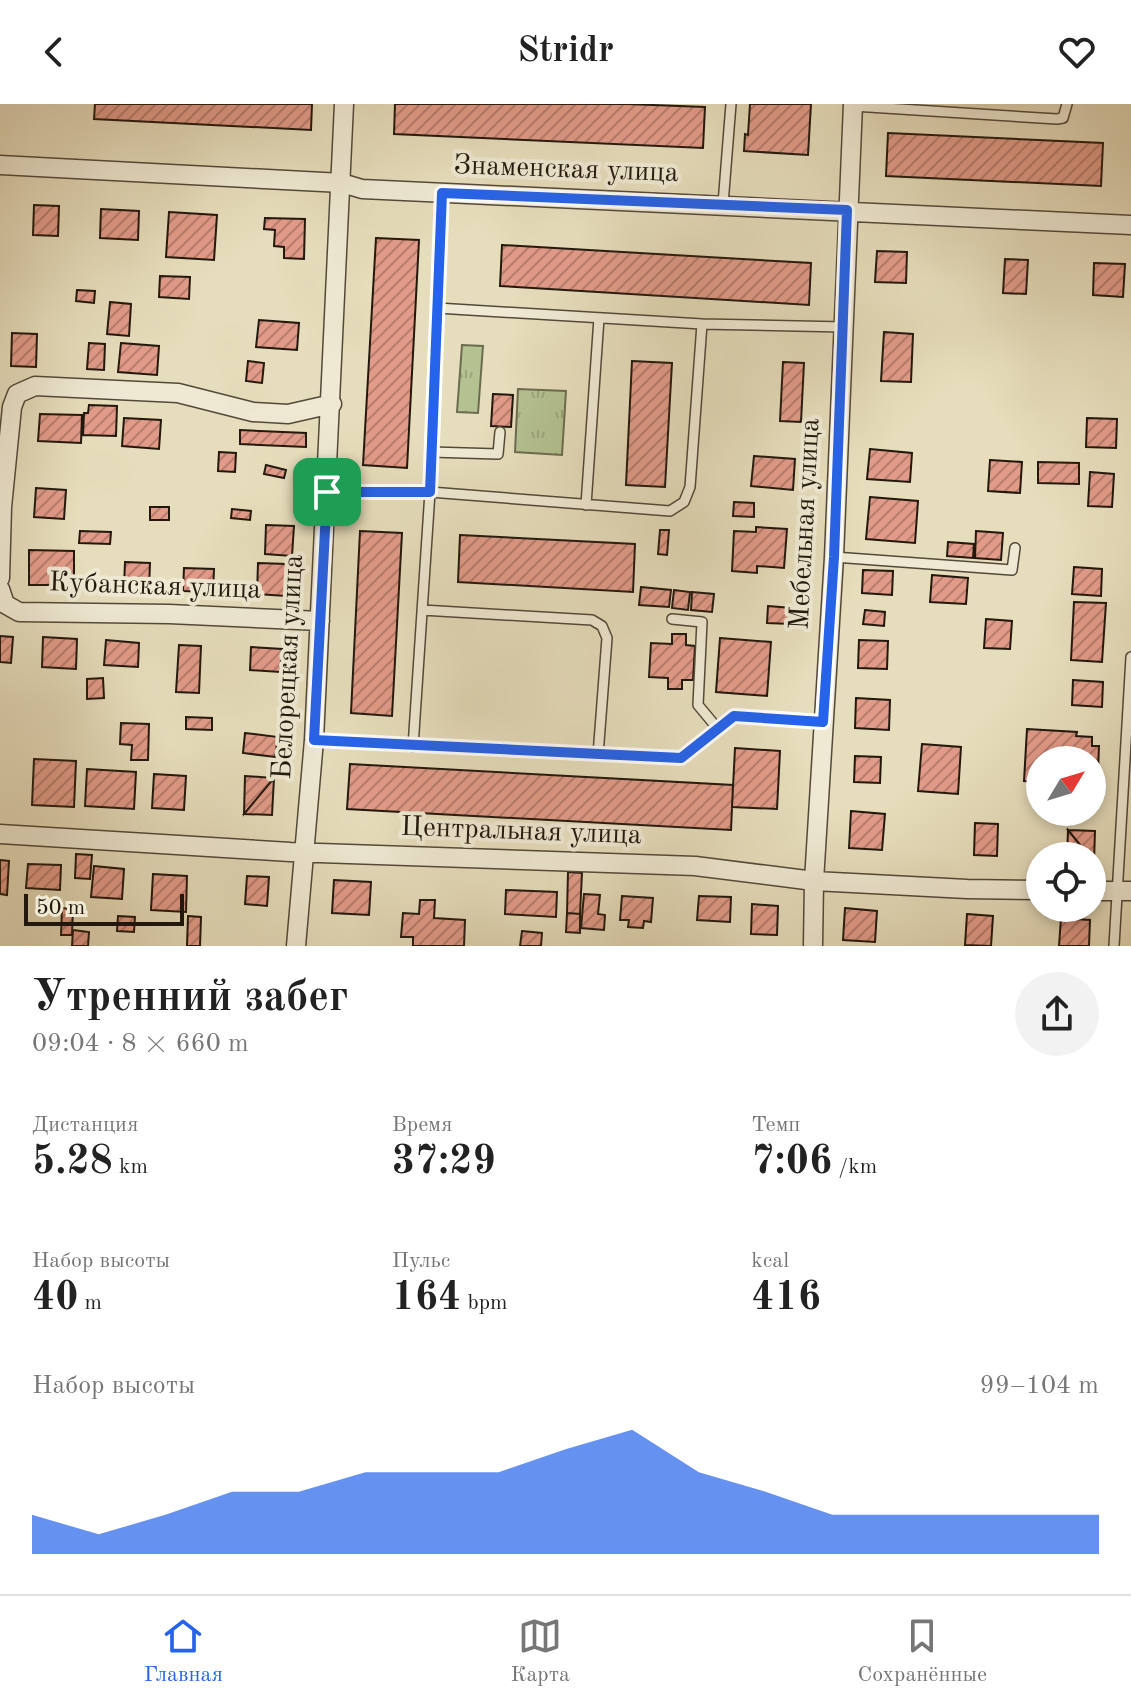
<!DOCTYPE html>
<html lang="ru">
<head>
<meta charset="utf-8">
<style>
	:root { --surface:#fff; --page:#f2f2f2; --text:#222; --muted:#767676; --line:#e0e0e0; --accent:#2563eb }
	body { margin:0; font-family:"Old Standard TT",serif; background:var(--page); color:var(--text); height:100vh; display:flex; flex-direction:column; font-size:30px; white-space:nowrap }
	* { box-sizing:border-box; margin:0 }
	p { font-size:26px; color:var(--muted) }
	.icon { flex:none; width:44px; height:44px; fill:none; stroke:currentColor; stroke-width:2; stroke-linecap:round; stroke-linejoin:round }
	.map { position:relative; height:842px; overflow:hidden }
	.panel { display:flex; flex-direction:column; background:var(--surface); flex:1 }
	.panel>* { flex:none }
	.needle { width:52px; rotate:52deg }
	.controls { position:absolute; left:1026px; top:642px; display:grid; gap:16px }
	.controls a { display:grid; place-items:center; width:80px; height:80px; border-radius:50%; background:var(--surface); box-shadow:0 4px 12px #0003; font-size:40px }
	.scale { position:absolute; left:24px; bottom:20px; width:160px; box-sizing:border-box; padding-left:8px; border:4px solid #22180d; border-top:0; font-size:22px; line-height:28px; white-space:nowrap; color:#22180d; -webkit-text-stroke:6px #efe9d3; paint-order:stroke }
	.pin { position:absolute; display:grid; place-items:center; width:68px; height:68px; color:#fff; margin:-34px; border-radius:16px; box-shadow:0 4px 12px #0006 }
	.round { display:grid; place-items:center; flex:none; width:84px; height:84px; border-radius:42px; background:var(--page) }
	.summary { display:flex; align-items:center; justify-content:space-between; height:136px; padding:0 32px }
	h1 { font-size:44px; font-weight:800; line-height:60px }
	.figures { display:grid; grid-template-columns:repeat(3,1fr); gap:12px; height:136px; padding:8px 32px }
	.figures div { display:grid; align-content:center }
	.figures b { font-size:40px; font-weight:800 }
	.figures small { font-size:22px; font-weight:400 }
	.figures p { font-size:22px }
	.chart { height:224px; padding:16px 32px }
	.chart p { display:flex; justify-content:space-between }
	.chart svg { width:100%; height:144px; margin-top:8px; fill:var(--accent); opacity:.7 }
	header { display:flex; justify-content:space-between; align-items:center; height:104px; padding:0 32px; background:var(--surface); font-size:36px; font-weight:800 }
	.dock { display:flex; justify-content:space-around; align-items:center; height:112px; border-top:2px solid var(--line); background:var(--surface); font-size:22px; color:var(--muted) }
	.dock a { display:grid; justify-items:center; gap:4px }
	.dock .on { color:var(--accent) }
	.map>svg:first-child { display:block }
	.grass { fill:url(#grass-tufts); stroke:#6b6c4f; stroke-width:2 }
	.building { fill:url(#building-hatch); stroke:#22180d; stroke-width:2 }
	.lines { fill:none; stroke-linecap:round; stroke-linejoin:round }
	.lane-casing { stroke:#534939; stroke-width:12 }
	.street-casing { stroke:#534939; stroke-width:21 }
	.lane { stroke:#efe9d3; stroke-width:9 }
	.street { stroke:#efe9d3; stroke-width:18 }
	.route-casing { stroke:#fff; stroke-width:16 }
	.route { stroke:#2563eb; stroke-width:10 }
	.labels { text-anchor:middle; dominant-baseline:central; stroke-width:8; stroke-linejoin:round; paint-order:stroke }
	.street-label { font-size:28px; fill:#22180d; stroke:#efe9d3 }
</style>
</head>
<body>
<header><svg class="icon" aria-label="back" viewBox="0 0 24 24"><path d="M15 5l-7 7 7 7"/></svg>Stridr<svg class="icon" aria-label="heart" viewBox="0 0 24 24"><path d="M12 20l-8-8c-3-5 5-10 8-4 3-6 11-1 8 4z"/></svg></header>
<div class="map">
<svg width="1131" height="842" viewBox="0 0 1131 842">
	<defs>
		<pattern id="grass-tufts" width="24" height="20" patternUnits="userSpaceOnUse" patternTransform="scale(2)"><rect width="24" height="20" fill="#b4c191"/><path d="M3 7l-1-3M5 7V3M7 7l1-3M15 17l-1-3M17 17v-4M19 17l1-3" fill="none" stroke="#9aa57c"/></pattern>
		<pattern id="building-hatch" width="6" height="6" patternUnits="userSpaceOnUse" patternTransform="scale(2)"><rect width="6" height="6" fill="#e29b89"/><path d="M-1 1l2-2M0 6l6-6M5 7l2-2" fill="none" stroke="#b77d6e"/></pattern>
	</defs>
	<rect width="100%" height="100%" fill="#e6ddbc"/>
	<filter id="stains"><feTurbulence type="fractalNoise" baseFrequency=".0025" numOctaves="4"/><feColorMatrix values="0 0 0 0 .2 0 0 0 0 .09 0 0 0 0 .02 0 0 0 .5 -.17"/></filter>
	<radialGradient id="worn" r=".72"><stop offset=".6" stop-color="#630" stop-opacity="0"/><stop offset="1" stop-color="#630" stop-opacity=".3"/></radialGradient>
	<!-- grass -->
	<path class="grass" d="M462 241 483 242 478 309 457 308Z
		M518 285 566 287 562 351 515 348Z"/>
	<!-- building -->
	<path class="building" d="M95 0H312L311 26 94 15Z
		M395 0H627L705 3 703 44 394 30Z
		M750 0H811L808 51 744 47 745 30 748 31Z
		M888 29 1103 39 1101 82 886 72Z
		M34 101 59 102 58 132 33 131Z
		M101 105 139 107 138 136 100 134Z
		M169 108 217 111 214 156 166 153Z
		M265 114 305 115 304 155 284 154V143L274 142 275 126 264 125Z
		M376 134 419 136 407 364 363 361Z
		M502 141 811 159 809 201 500 182Z
		M877 147 907 148 906 179 875 178Z
		M1005 155 1028 156 1026 190 1003 189Z
		M1094 159 1125 160 1123 193 1093 191Z
		M160 172 190 173 189 195 159 193Z
		M77 186 95 187 94 199 76 197Z
		M110 198 131 200 129 232 107 230Z
		M259 216 299 219 297 246 256 243Z
		M884 228 913 230 911 278 881 277Z
		M12 229 37 230 36 263 11 262Z
		M89 239 105 240 104 266 87 265Z
		M121 239 159 242 157 271 118 268Z
		M248 257 264 259 262 279 246 277Z
		M632 257 672 259 665 383 626 381Z
		M783 258 804 259 801 318 780 317Z
		M493 290 513 291 511 323 491 322Z
		M89 301 117 302 116 332 83 331 84 309H88Z
		M40 310 82 311 81 339 38 337Z
		M124 314 161 316 159 345 122 342Z
		M1087 314 1117 315 1116 344 1086 343Z
		M240 326 306 329V343L240 340Z
		M870 345 912 349 910 378 867 375Z
		M219 348 236 349 235 368 218 367Z
		M754 352 795 355 793 386 751 382Z
		M990 356 1022 358 1020 389 988 387Z
		M1038 358 1079 359V380L1038 379Z
		M266 361 286 366 284 374 264 370Z
		M1090 368 1114 370 1112 403 1088 402Z
		M36 384 66 386 64 415 34 413Z
		M870 393 918 397 915 439 866 435Z
		M734 398 754 399V413L733 412Z
		M150 403H169V416H150Z
		M232 405 251 407 250 416 231 414Z
		M266 421 294 422 292 452 265 450Z
		M756 423 787 425 784 464 757 462V469L732 467 734 427 756 428Z
		M660 426H669L667 451 658 450Z
		M80 427 111 428 110 440 79 439Z
		M360 427 402 429 392 612 351 609Z
		M976 427 1003 429 1001 456 975 454Z
		M460 431 635 440 633 488 458 478Z
		M948 438 974 440 973 454 947 452Z
		M29 446 74 447V481H29Z
		M125 458 150 459 149 484 124 483Z
		M258 459 287 460 286 492 257 490Z
		M1074 463 1102 465 1101 492 1072 490Z
		M184 464 214 465 213 488 183 487Z
		M863 466 893 467 892 491 862 489Z
		M932 471 968 474 966 500 930 498Z
		M641 483 671 486 669 503 639 501Z
		M674 486 690 488 688 506 672 504Z
		M692 488 714 490 712 508 691 506Z
		M1074 498 1106 499 1102 558 1071 556Z
		M768 502 792 504 791 520 767 519Z
		M865 506 885 508 884 522 863 520Z
		M986 515 1012 517 1010 545 984 544Z
		M672 530H686V541L695 542 693 576H682V585H668V574L649 573 651 539 672 540Z
		M0 532 13 533 11 559 0 558Z
		M43 533 77 535 76 565 42 563Z
		M720 534 771 538 767 592 716 588Z
		M106 536 139 539 138 563 104 561Z
		M859 536 888 537 887 565 858 564Z
		M179 541 201 542 199 589 176 588Z
		M251 543 282 545 280 568 250 566Z
		M103 574 104 594 87 595V575Z
		M1073 576 1103 578 1102 603 1072 601Z
		M856 594 890 596 889 626 855 624Z
		M186 613 212 614V626L186 625Z
		M121 619 149 620 148 656H131L132 641 120 640Z
		M1027 625 1077 628 1076 632 1092 633V642H1099L1097 693H1092V656H1040V678L1024 677Z
		M245 629 278 633 275 653 243 649Z
		M922 640 961 643 958 690 918 687Z
		M735 644 780 647 777 705 732 703Z
		M855 652 881 653 880 679 854 678Z
		M34 655 76 657 74 703 32 701Z
		M350 660 733 681 731 726 347 705Z
		M87 665 136 668 134 705 85 702Z
		M154 670 186 672 184 706 152 704Z
		M245 672 274 674 244 710Z
		M274 674 272 711 244 710Z
		M851 707 885 710 882 746 849 744Z
		M975 719 998 720 997 752 974 751Z
		M1068 726 1095 727 1094 758 1092 752H1089Z
		M1068 726 1089 752H1067Z
		M76 750 92 751 90 775 75 774Z
		M0 756 9 757 7 791 0 790Z
		M28 760 61 761 60 786 26 784Z
		M94 762 124 765 122 795 91 793Z
		M568 768 582 769 580 810 567 809Z
		M153 770 187 772 186 808 151 806Z
		M247 772 269 773 267 802 245 800Z
		M334 776 371 778 369 811 332 809Z
		M506 786 557 788 556 813 505 810Z
		M584 790 600 791 598 810 605 811 604 826 581 824Z
		M622 792 653 794 651 818 644 817 643 824 628 823 629 816H620Z
		M699 792 731 793 730 818 697 816Z
		M420 796H435L434 814 465 816 464 842H413V833H401L403 809 419 810Z
		M752 800 778 802 777 831 751 830Z
		M62 804 73 805 72 831H61Z
		M845 804 877 807 875 838 843 836Z
		M567 809 580 810V829L566 828Z
		M967 810 993 812 991 842 965 841Z
		M118 812 135 813 134 828 117 827Z
		M188 812 201 813 200 842H187Z
		M1061 814 1090 816 1089 842H1059Z
		M73 826 89 828 88 842H72Z
		M522 827 542 829 541 842H520Z"/>
	<g class="lines">
		<defs>
			<path id="lane" d="M853 2 1057 15 1063 14 1067 0
				M723 100 731 0
				M437 204 702 220 844 223
				M431 348 498 350 500 328
				M327 388H430L670 407 684 398 690 383 702 220
				M586 401 599 214
				M834 453 1012 466 1015 444
				M422 506 592 516 602 522 607 534 598 651
				M672 515 702 518 698 601 718 625
				M314 636 681 654 734 612 823 618
				M413 643 430 388 442 89
				M1114 842 1131 553"/>
			<path id="street" d="M0 61 342 79 362 85 1131 121
				M0 474 2 403 12 303 17 290 35 282 178 289 253 308 288 310 332 300
				M0 485 5 500 19 508 169 510 320 517
				M0 730 290 748 695 762 814 777 967 785 1040 786
				M1092 787H1131
				M296 842 314 636 344 0
				M813 842 814 777 834 453 853 0"/>
		</defs>
		<!-- lane casing -->
		<use href="#lane" class="lane-casing"/>
		<!-- street casing -->
		<use href="#street" class="street-casing"/>
		<!-- lane -->
		<use href="#lane" class="lane"/>
		<!-- street -->
		<use href="#street" class="street"/>
	</g>
	<g class="lines">
		<defs>
			<path id="route" d="M442 89 847 106 834 453 823 618 734 612 681 654 314 636 327 388H430Z"/>
		</defs>
		<!-- route casing -->
		<use href="#route" class="route-casing"/>
		<!-- route -->
		<use href="#route" class="route"/>
	</g>
	<g class="labels">
		<!-- street labels -->
		<g class="street-label">
			<text transform="translate(566 66) rotate(2)">Знаменская улица</text>
			<text transform="translate(806 420) rotate(-87)">Мебельная улица</text>
			<text transform="translate(155 483) rotate(2)">Кубанская улица</text>
			<text transform="translate(289 563) rotate(-87)">Белорецкая улица</text>
			<text transform="translate(521 728) rotate(2)">Центральная улица</text>
		</g>
	</g>
	<rect width="100%" height="100%" filter="url(#stains)"/>
	<rect width="100%" height="100%" fill="url(#worn)"/>
</svg>
<div class="controls">
<a><svg class="needle" viewBox="-14 -14 28 28"><path d="M0-13l5 13h-10z" fill="#e53935"/><path d="M0 13l5-13h-10z" fill="#767676"/></svg></a>
<a><svg class="icon" aria-label="locate" viewBox="0 0 24 24"><circle cx="12" cy="12" r="6"/><path d="M12 2v4M12 18v4M2 12h4M18 12h4"/></svg></a>
</div>
<div class="scale">50 m</div>
<div class="pin" style="left:327px;top:388px;background:#1e9e55"><svg class="icon" aria-label="arrive" viewBox="0 0 24 24"><path d="M6 21V4h12l-3 4 3 4H6"/></svg></div>
</div>
<section class="panel">
<div class="summary"><div><h1>Утренний забег</h1><p>09:04 · 8 × 660 m</p></div><a class="round"><svg class="icon" aria-label="share" viewBox="0 0 24 24"><path d="M12 15V3M7 8l5-5 5 5M5 13v7h14v-7"/></svg></a></div>
<div class="figures">
<div><p>Дистанция</p><b>5.28<small> km</small></b></div>
<div><p>Время</p><b>37:29</b></div>
<div><p>Темп</p><b>7:06<small> /km</small></b></div>
</div>
<div class="figures">
<div><p>Набор высоты</p><b>40<small> m</small></b></div>
<div><p>Пульс</p><b>164<small> bpm</small></b></div>
<div><p>kcal</p><b>416</b></div>
</div>
<div class="chart"><p><span>Набор высоты</span>99–104 m</p>
<svg viewBox="0 0 160 44" preserveAspectRatio="none"><path d="M0 44V32L10 38L20 32L30 25L40 25L50 19L60 19L70 19L80 12L90 6L100 19L110 25L120 32L130 32L140 32L150 32L160 32V44z"/></svg>
</div>
</section>
<nav class="dock">
<a class="on"><svg class="icon" aria-label="home" viewBox="0 0 24 24"><path d="M3 11l9-7 9 7M6 9v11h12V9"/></svg>Главная</a>
<a><svg class="icon" aria-label="map" viewBox="0 0 24 24"><path d="M3 6l6-2 6 2 6-2v14l-6 2-6-2-6 2zM9 4v14M15 6v14"/></svg>Карта</a>
<a><svg class="icon" aria-label="saved" viewBox="0 0 24 24"><path d="M7 4h10v16l-5-4-5 4z"/></svg>Сохранённые</a>
</nav>
</body>
</html>
